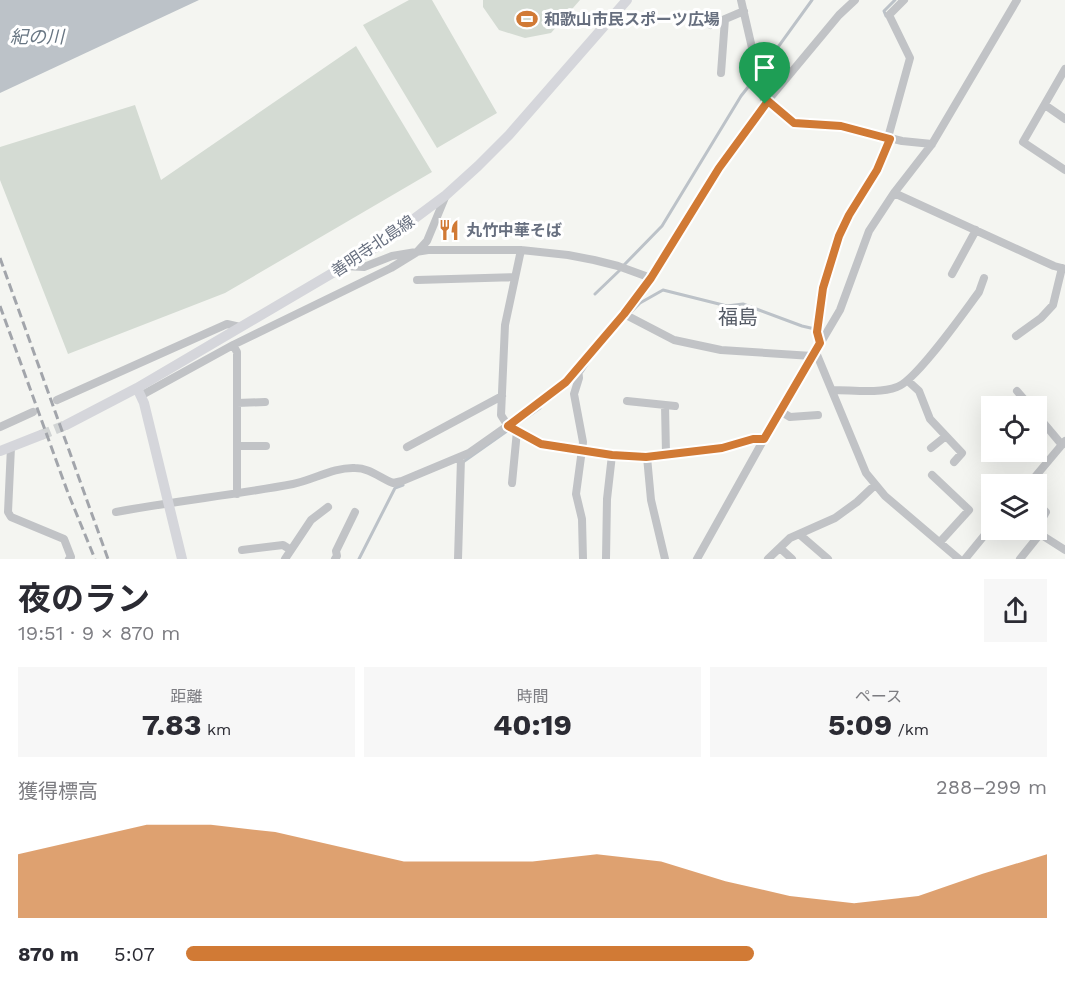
<!DOCTYPE html>
<html lang="ja">
<head>
<meta charset="utf-8">
<style>
	:root { --surface:#fff; --page:#f7f7f7; --text:#2b2b33; --muted:#7c7c81; --accent:#d17a35 }
	body { margin:0; font-family:"Work Sans","Noto Sans JP",sans-serif; background:var(--page); color:var(--text); height:100vh; display:flex; flex-direction:column; font-size:22px; white-space:nowrap }
	* { box-sizing:border-box; margin:0 }
	p { font-size:20px; color:var(--muted) }
	.icon { flex:none; width:33px; height:33px; fill:none; stroke:currentColor; stroke-width:2; stroke-linecap:round; stroke-linejoin:round }
	.map { position:relative; height:559px; overflow:hidden }
	.side { display:flex; flex-direction:column; background:var(--surface); flex:1 }
	.side>* { flex:none }
	.tools { position:absolute; left:981px; top:396px; display:grid; gap:12px }
	.tools a { display:grid; place-items:center; width:66px; height:66px; border-radius:0px; background:var(--surface); box-shadow:0 6px 24px #0002; font-size:30px }
	.pin { position:absolute; display:grid; place-items:center; width:51px; height:51px; color:#fff; margin:-62px -26px; border-radius:50% 50% 50% 0; rotate:-45deg; box-shadow:0 0 6px #0007 }
	.pin .icon { rotate:45deg }
	.round { display:grid; place-items:center; flex:none; width:63px; height:63px; border-radius:0px; background:var(--page) }
	.headline { display:flex; align-items:center; justify-content:space-between; height:102px; padding:0 18px }
	h1 { font-size:33px; font-weight:700; line-height:45px }
	.stats { display:grid; grid-template-columns:repeat(3,1fr); gap:9px; height:102px; padding:6px 18px }
	.stats div { display:grid; align-content:center; border-radius:0px; background:var(--page); text-align:center }
	.stats b { font-size:30px; font-weight:700 }
	.stats small { font-size:16px; font-weight:400 }
	.stats p { font-size:16px }
	.chart { height:168px; padding:12px 18px }
	.chart p { display:flex; justify-content:space-between }
	.chart svg { width:100%; height:108px; margin-top:6px; fill:var(--accent); opacity:.7 }
	ul { padding:0 18px; list-style:none; font-size:20px }
	li { display:grid; grid-template-columns:96px 72px 1fr; align-items:center; height:45px }
	li i { height:15px; border-radius:8px; background:var(--accent) }
	.map>svg:first-child { display:block }
	.green { fill:#d4dbd3 }
	.water { fill:#bcc2c8 }
	.lines { fill:none; stroke-linecap:round; stroke-linejoin:round }
	.stream { stroke:#bcc2c8; stroke-width:3 }
	.secondary-tunnel { stroke:#d1d4d4; stroke-width:10; stroke-dasharray:10 5; stroke-linecap:butt }
	.street { stroke:#c1c3c6; stroke-width:8 }
	.secondary { stroke:#d5d6db; stroke-width:10 }
	.rail { stroke:#a2a5ab; stroke-width:3; stroke-dasharray:9 4.5; stroke-linecap:butt }
	.route-casing { stroke:#fff; stroke-width:12 }
	.route { stroke:#d17a35; stroke-width:8 }
	.labels { text-anchor:middle; dominant-baseline:central; stroke-width:6; stroke-linejoin:round; paint-order:stroke }
	.poi-label { font-size:16px; font-weight:bold; fill:#676f7f; stroke:#fff; text-anchor:start }
	.street-label { font-size:16px; fill:#676f7f; stroke:#fff }
	.water-label { font-size:18px; font-style:italic; fill:#687683; stroke:#fff }
	.quarter-label { font-size:20px; fill:#545a65; stroke:#fff }
</style>
</head>
<body>
<div class="map">
<svg width="1065" height="559" viewBox="0 0 1065 559">
	<rect width="100%" height="100%" fill="#f4f5f1"/>
	<!-- green -->
	<path class="green" d="M409 0H432L497 113 437 148 363 25Z
		M483 0H580L551 33 525 38 499 30 483 7Z
		M356 46 432 172 225 293 68 354 0 180V147L135 105 161 180Z"/>
	<!-- water -->
	<path class="water" d="M0 0H199L0 93Z"/>
	<g class="lines">
		<!-- stream -->
		<path class="stream" d="M886 16 884 11 895 0
			M760 72 812 0
			M857 209 879 174
			M624 265 662 226 741 96 756 77
			M595 294 620 270
			M629 314 640 303 663 290 727 306 743 304 802 326 815 329
			M582 372 590 360
			M557 394 577 377
			M463 462 540 408
			M359 559 395 488 403 485"/>
		<!-- secondary-tunnel -->
		<path class="secondary-tunnel" d="M41 435 66 425"/>
		<!-- street -->
		<path class="street" d="M741 0 765 104
			M711 25 744 11
			M1065 69 1023 142 1065 170
			M721 73 725 19
			M768 101 794 123 841 126 902 141 932 144
			M1045 105 1065 119
			M894 193 1054 266 1065 269
			M521 250 505 325 501 415 508 426 541 444 612 455 647 457 722 448 753 439H764
			M344 266 364 267 392 256 428 250H521L568 255 594 260 618 266 651 278 719 168 765 104 839 15 855 0
			M952 274 976 230
			M417 280 515 277
			M624 314 674 340 721 350 812 356
			M1016 336 1041 318 1053 305 1062 268
			M820 343 817 332 823 288 839 236 849 215 877 170 890 139 889 134 910 58 889 15 904 0
			M233 345 237 352V494
			M815 350 866 473 885 496 959 559
			M578 368 579 378 574 394 583 442 576 494 582 519 583 559
			M908 381 919 391 930 419 962 453 954 462
			M832 390C853 390 878 394 897 387 916 381 964 312 979 292L984 278
			M1017 391 1030 406
			M142 395 233 345 391 268 417 252 427 241 446 195
			M57 400 227 324 240 327
			M627 401 675 406
			M237 403 265 402
			M665 405 666 454
			M780 411 790 417 818 415
			M1036 414 1062 445
			M0 427 33 412
			M237 446H266
			M11 447 8 512 11 517 64 539 71 557 69 559
			M407 447 502 396
			M931 448 946 436
			M647 457 651 500 665 559
			M932 475 969 510 940 542
			M512 483 517 431
			M1029 484 1065 441
			M1036 502 1046 512 1038 526 1040 534 1065 550
			M116 512C175 501 234 495 293 484 313 480 334 467 355 468 370 468 380 478 393 483L402 481 469 453 550 396 578 368 624 314 651 278
			M799 534 828 559
			M780 548 792 559
			M242 550 283 545 291 550
			M285 559 311 520 328 507
			M335 559 337 556 336 551 355 512
			M458 559 461 458
			M606 559 607 499 612 455
			M697 559 764 439 840 310 869 231 894 193 932 144 1017 0
			M768 559 790 538 835 518 857 502 875 485
			M965 559 992 526
			M1020 559 1040 534"/>
		<!-- secondary -->
		<path class="secondary" d="M137 388 144 403 182 559
			M66 425 137 388 375 248 446 195 478 166 509 135 627 0
			M0 451 41 435"/>
		<!-- rail -->
		<path class="rail" d="M0 258 108 559
			M0 306 68 493 95 559"/>
	</g>
	<g class="lines">
		<defs>
			<path id="route" d="M768 101 794 123 841 126 890 139 877 170 849 215 839 236 823 288 817 332 820 343 764 439H753L722 448 646 457 612 455 541 444 508 426 566 382 624 314 651 278 719 168Z"/>
		</defs>
		<!-- route casing -->
		<use href="#route" class="route-casing"/>
		<!-- route -->
		<use href="#route" class="route"/>
	</g>
	<!-- icons -->
	<defs>
		<symbol id="stadium-bare" viewBox="-9 -9 18 18"><path d="M0-5a6.5 5 0 1 0 0 10a6.5 5 0 1 0 0-10ZM-3.5-1.8h7v3.6h-7Z" fill="#d17a35" stroke="#fff" stroke-width="2.5" paint-order="stroke"/></symbol>
		<symbol id="restaurant-bare" viewBox="-9 -9 18 18"><path d="M-5-6h1v4h1v-4h1v4h1v-4h1v5L-1.5 .5V6h-2V.5L-5-1ZM5-6V6H3V1.5H1.5Q1.5-4 5-6Z" fill="#d17a35" stroke="#fff" stroke-width="2.5" paint-order="stroke"/></symbol>
	</defs>
	<g fill-rule="evenodd">
		<use href="#stadium-bare" x="512" y="4" width="30" height="30"/>
		<use href="#restaurant-bare" x="434" y="215" width="30" height="30"/>
	</g>
	<g class="labels">
		<!-- poi labels -->
		<g class="poi-label">
			<text x="544" y="19">和歌山市民スポーツ広場</text>
			<text x="466" y="230">丸竹中華そば</text>
		</g>
		<!-- street labels -->
		<g class="street-label">
			<text transform="translate(373 246) rotate(-34)">善明寺北島線</text>
		</g>
		<!-- water labels -->
		<g class="water-label">
			<text x="37" y="36">紀の川</text>
		</g>
		<!-- quarter labels -->
		<g class="quarter-label">
			<text x="738" y="317">福島</text>
		</g>
	</g>
</svg>
<div class="tools">
<a><svg class="icon" aria-label="locate" viewBox="0 0 24 24"><circle cx="12" cy="12" r="6"/><path d="M12 2v4M12 18v4M2 12h4M18 12h4"/></svg></a>
<a><svg class="icon" aria-label="layers" viewBox="0 0 24 24"><path d="M12 4l9 5-9 5-9-5zM3 14l9 5 9-5"/></svg></a>
</div>
<div class="pin" style="left:765px;top:104px;background:#1e9e55"><svg class="icon" aria-label="arrive" viewBox="0 0 24 24"><path d="M6 21V4h12l-3 4 3 4H6"/></svg></div>
</div>
<section class="side">
<div class="headline"><div><h1>夜のラン</h1><p>19:51 · 9 × 870 m</p></div><a class="round"><svg class="icon" aria-label="share" viewBox="0 0 24 24"><path d="M12 15V3M7 8l5-5 5 5M5 13v7h14v-7"/></svg></a></div>
<div class="stats">
<div><p>距離</p><b>7.83<small> km</small></b></div>
<div><p>時間</p><b>40:19</b></div>
<div><p>ペース</p><b>5:09<small> /km</small></b></div>
</div>
<div class="chart"><p><span>獲得標高</span>288–299 m</p>
<svg viewBox="0 0 160 44" preserveAspectRatio="none"><path d="M0 44V18L10 12L20 6L30 6L40 9L50 15L60 21L70 21L80 21L90 18L100 21L110 29L120 35L130 38L140 35L150 26L160 18V44z"/></svg>
</div>
<ul>
<li><b>870 m</b>5:07<i style="width:66%"></i></li>
</ul>
</section>
</body>
</html>
